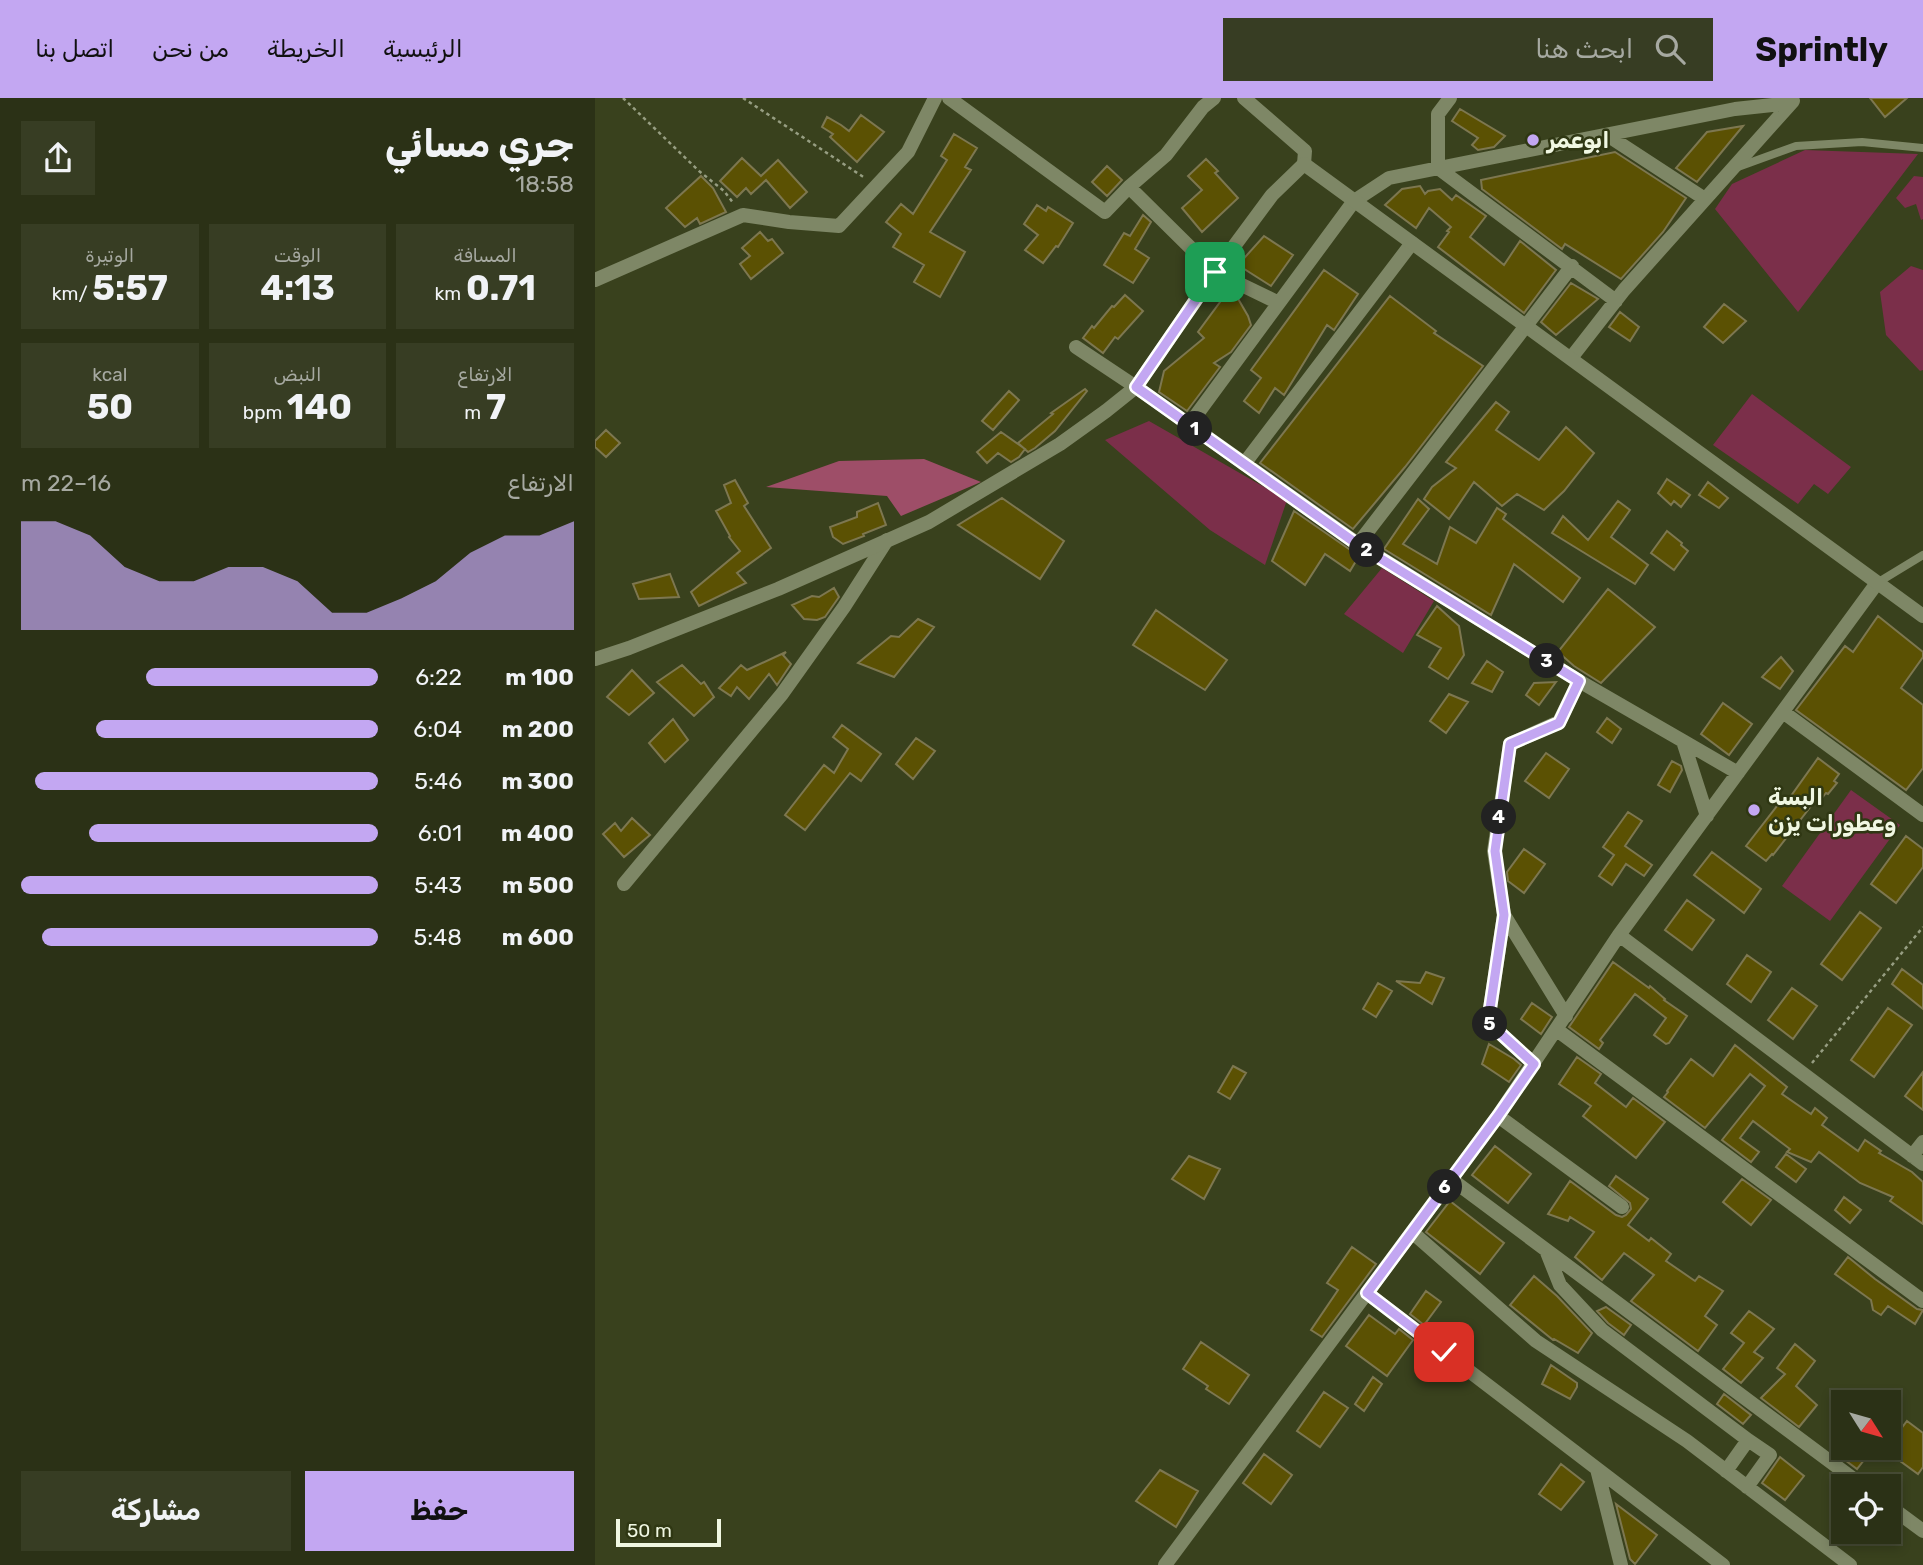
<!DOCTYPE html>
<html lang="ar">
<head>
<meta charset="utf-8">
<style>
	:root { --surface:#2b3116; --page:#373d23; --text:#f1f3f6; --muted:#a6a9a1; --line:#474c35; --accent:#c3a7f2 }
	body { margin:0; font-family:Rubik,"Noto Naskh Arabic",sans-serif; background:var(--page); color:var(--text); direction:rtl; height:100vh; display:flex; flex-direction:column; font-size:26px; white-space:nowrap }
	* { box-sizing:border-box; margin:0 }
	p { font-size:23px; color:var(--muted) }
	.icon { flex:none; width:38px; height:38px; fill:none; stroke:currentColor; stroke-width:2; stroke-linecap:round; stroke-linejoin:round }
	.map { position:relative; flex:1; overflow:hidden; direction:ltr }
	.sheet { display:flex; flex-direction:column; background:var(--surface); width:595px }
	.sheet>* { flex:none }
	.needle { width:46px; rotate:127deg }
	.buttons { position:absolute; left:1236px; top:1292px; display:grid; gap:14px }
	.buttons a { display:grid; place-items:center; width:70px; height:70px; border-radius:0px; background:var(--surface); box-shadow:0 4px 10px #0003,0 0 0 2px var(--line); font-size:35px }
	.scale { position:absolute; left:21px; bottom:18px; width:105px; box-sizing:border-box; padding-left:7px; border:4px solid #f0f7e2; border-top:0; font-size:19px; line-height:24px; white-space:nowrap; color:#f0f7e2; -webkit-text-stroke:5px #2f3713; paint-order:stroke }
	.pin { position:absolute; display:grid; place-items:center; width:60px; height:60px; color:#fff; margin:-30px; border-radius:14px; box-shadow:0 4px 10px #0006 }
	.km { position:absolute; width:35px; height:35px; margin:-18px; border-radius:50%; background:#222; color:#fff; font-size:19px; line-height:35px; text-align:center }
	.round { display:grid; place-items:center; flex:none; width:74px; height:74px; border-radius:0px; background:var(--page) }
	.head { display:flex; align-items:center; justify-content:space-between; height:119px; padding:0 21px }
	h1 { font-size:38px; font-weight:700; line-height:52px }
	.stats { display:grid; grid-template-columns:repeat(3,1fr); gap:10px; height:119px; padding:7px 21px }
	.stats div { display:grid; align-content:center; border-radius:0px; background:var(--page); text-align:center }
	.stats b { font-size:35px; font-weight:700 }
	.stats small { font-size:19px; font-weight:400 }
	.stats p { font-size:19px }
	.chart { height:196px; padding:14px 21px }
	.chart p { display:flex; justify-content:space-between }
	.chart svg { width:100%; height:126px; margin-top:7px; fill:var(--accent); opacity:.7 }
	.button { display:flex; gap:14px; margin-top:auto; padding:14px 21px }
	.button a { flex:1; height:80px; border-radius:0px; background:var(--accent); color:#111; font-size:28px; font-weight:700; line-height:80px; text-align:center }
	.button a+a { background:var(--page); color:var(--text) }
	ul { padding:0 21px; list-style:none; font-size:23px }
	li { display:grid; grid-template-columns:112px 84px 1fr; align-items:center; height:52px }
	li i { height:18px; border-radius:9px; background:var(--accent) }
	header { display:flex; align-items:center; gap:42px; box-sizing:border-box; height:98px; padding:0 35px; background:var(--accent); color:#111 }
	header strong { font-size:33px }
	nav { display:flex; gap:38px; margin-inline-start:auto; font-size:24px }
	.search { width:490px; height:63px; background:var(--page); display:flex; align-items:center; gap:18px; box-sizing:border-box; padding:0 24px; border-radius:0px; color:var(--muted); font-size:26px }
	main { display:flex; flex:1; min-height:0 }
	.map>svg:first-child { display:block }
	.green { fill:#7b2f4a }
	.forest { fill:#9e4e68 }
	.building { fill:#5b5103; stroke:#7d7750; stroke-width:2 }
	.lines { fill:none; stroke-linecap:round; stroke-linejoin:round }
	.path { stroke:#979e82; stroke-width:2.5; stroke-dasharray:3.5 3.5; stroke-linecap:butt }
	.service { stroke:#7e8766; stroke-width:8 }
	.minor { stroke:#7e8766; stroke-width:14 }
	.tertiary { stroke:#7e8766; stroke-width:14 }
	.route-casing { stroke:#fff; stroke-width:14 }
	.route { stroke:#c3a7f2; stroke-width:9 }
	.poi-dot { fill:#c3a7f2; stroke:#2f3713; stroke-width:2.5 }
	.labels { text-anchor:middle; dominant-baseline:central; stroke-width:5; stroke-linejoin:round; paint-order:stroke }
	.poi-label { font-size:23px; font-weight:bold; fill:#f0f7e2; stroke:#2f3713; text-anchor:start }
</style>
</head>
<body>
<header>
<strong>Sprintly</strong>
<div class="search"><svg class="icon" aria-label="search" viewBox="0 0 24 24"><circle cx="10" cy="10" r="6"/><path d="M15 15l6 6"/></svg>ابحث هنا</div>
<nav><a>الرئيسية</a><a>الخريطة</a><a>من نحن</a><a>اتصل بنا</a></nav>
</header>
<main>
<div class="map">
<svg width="1328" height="1467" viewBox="0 0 1328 1467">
	<rect width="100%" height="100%" fill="#39411d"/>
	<!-- green -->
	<path class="green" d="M1210 52 1323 56 1203 214 1120 111 1137 86Z
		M1319 78 1328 79V121L1326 122 1321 106 1310 110 1301 100Z
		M1316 168 1328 172V272L1325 273 1291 237 1285 194Z
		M1157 296 1256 369 1233 396 1219 386 1203 406 1118 347Z
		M554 323 692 402 670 467 615 432 510 342Z
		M787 470 839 503 808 555 749 516Z
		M1256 692 1305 727 1235 823 1187 788Z"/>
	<!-- forest -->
	<path class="forest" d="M329 361 386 384 306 418 292 398 171 389 244 363Z"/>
	<!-- building -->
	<path class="building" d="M1275 0H1312L1290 19Z
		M865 11 910 38 899 49 883 52 877 47 883 40 857 23Z
		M266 17 289 34 262 64 235 39 238 36 227 29 232 19 246 27 254 33Z
		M1148 28 1102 84 1081 70 1112 34Z
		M359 36 382 50 370 69 376 72 335 134 370 154 345 199 319 184 329 167 298 149 306 136 291 124 306 106 318 116 352 62 346 58Z
		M1020 54 1091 100 1068 134 1026 181 970 146 967 151 887 91 886 82Z
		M147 60 166 78 183 62 212 94 195 110 171 82 156 96 151 90 142 99 125 83Z
		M611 61 623 73 620 75 643 100 607 134 587 110 607 92 593 78Z
		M512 68 527 82 512 98 497 84Z
		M106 78 118 90 131 114 105 126 102 120 90 129 71 110Z
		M825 88 830 96 833 93 845 91 857 102 861 97 891 118 875 139 909 167 925 143 961 172 929 215 843 149 854 134 852 133 856 129 834 110 821 130 790 107 807 91Z
		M442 107 451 113 453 109 478 125 463 149 461 148 448 165 430 152 443 137 429 126Z
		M548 117 556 124 540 151 554 160 538 185 509 167 529 135 535 138Z
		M165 134 173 143 177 141 188 155 156 181 145 166 155 158 147 150Z
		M669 138 698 157 676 188 643 167Z
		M729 172 763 196 739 232 732 227 689 297 680 290 664 315 649 303 666 280 656 272Z
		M976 185 1003 201 961 237 946 224Z
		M634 192 642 199 653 218 656 227 636 254 619 265 625 269 592 313 564 294 569 273 609 240 603 234Z
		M530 197 548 213 523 241 520 239 508 255 488 240 497 228 499 230 517 208 519 209Z
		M795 198 841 233 839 235 888 268 810 369 758 431 665 365Z
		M1129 206 1151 223 1128 245 1109 229Z
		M1025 214 1044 229 1035 243 1014 229Z
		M490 291 492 293 460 333 440 350 433 354 423 345 458 316 456 315Z
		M414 293 424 302 398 332 387 323Z
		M901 304 914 314 901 332 944 362 971 329 999 355 969 393 949 412 922 396 907 408 879 384 854 421 829 401 837 389 861 370 851 364Z
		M11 332 25 345 11 359 0 349V343Z
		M406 334 430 351 424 359 416 364 403 355 392 365 382 354Z
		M1072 381 1095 397 1086 409 1079 403 1076 407 1063 395Z
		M140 382 153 405 149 408 176 450 142 475 151 485 104 508 96 494 145 453 134 439 135 438 121 413 136 405 129 387Z
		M1113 384 1133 400 1124 410 1104 397Z
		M407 400 469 443 445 481 363 427Z
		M823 401 834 411 808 446 842 466 855 429 881 445 902 410 911 416 908 421 985 480 968 504 919 466 896 517 789 451Z
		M1023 403 1035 412 1016 439 1053 467 1040 486 957 435 968 418 993 442Z
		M283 405 291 427 268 436 269 438 248 446 238 439 235 429 262 419V414Z
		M699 413 764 458 755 473 730 456 710 487 677 463Z
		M1072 433 1087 445 1086 447 1093 453 1079 472 1056 455Z
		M75 476 84 499 44 501 38 486Z
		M239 490 244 499 230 519 222 522 209 521 197 507 217 498 224 499Z
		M1013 491 1060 529 1006 585 979 568 963 554Z
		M842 508 864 528 869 557 853 581 834 569 846 550 822 537Z
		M561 512 632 562 610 592 538 547Z
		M1283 518 1328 554V559L1306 590 1328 607V670L1311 692 1201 612 1250 548 1258 554Z
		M323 521 339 529 299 579 263 565 296 538 304 539Z
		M191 554 188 557 196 566 182 587 174 576 154 601 142 589 136 598 124 590 146 567 152 572Z
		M1186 559 1198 573 1185 591 1167 579Z
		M892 563 908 574 897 594 877 585Z
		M87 567 106 586 109 584 119 599 99 618 62 584Z
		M37 572 59 595 34 617 12 599Z
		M961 584 944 607 931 597 939 585Z
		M854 596 873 604 851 635 835 623Z
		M1128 605 1157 626 1134 657 1106 636Z
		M1012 620 1026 631 1017 645 1002 634Z
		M78 621 93 642 70 664 54 645Z
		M247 627 286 656 266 683 255 675 210 732 190 717 229 667 239 675 253 651 238 639Z
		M321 640 340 653 318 681 301 666Z
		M951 655 974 671 954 700 930 683Z
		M1223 660 1244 676 1239 683 1242 685 1233 696 1231 695 1223 705 1220 703 1178 757 1177 756 1171 763 1151 748 1189 699 1193 702Z
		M1077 663 1086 668 1087 672 1075 694 1063 687Z
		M1033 714 1047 723 1030 748 1057 767 1049 778 1031 766 1017 787 1004 778 1019 757 1008 749Z
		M37 720 55 737 29 759 8 736 20 725 26 733Z
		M1311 738 1328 751V769L1301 805 1276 786Z
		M929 751 950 766 929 795 913 783 912 774Z
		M1117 754 1166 791 1149 815 1099 777Z
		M1092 802 1119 822 1097 852 1070 832Z
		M1265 814 1286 830 1247 882 1226 866Z
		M1152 857 1176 874 1156 904 1132 886Z
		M1018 864 1054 890 1055 888 1070 901 1069 902 1092 918 1074 945 1071 946 1059 937 1071 920 1040 896 1005 942 1008 945 1004 951 974 929Z
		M1307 871 1328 887V911L1297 886Z
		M831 874 849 880 837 906 801 883 825 885Z
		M783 885 797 893 781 919 768 911Z
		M1197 890 1222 908 1198 941 1173 922Z
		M937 905 957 919 946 936 926 921Z
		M1293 910 1317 927 1279 979 1256 962Z
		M894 946 919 961 926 967 914 984 887 966Z
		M1140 947 1192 989 1187 996 1216 1016 1220 1010 1232 1020 1227 1027 1263 1053 1270 1042 1286 1053 1284 1055 1317 1074 1328 1084V1126L1295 1103 1298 1099 1265 1085 1224 1054 1216 1064 1192 1054 1195 1051 1158 1023 1145 1040 1164 1054 1156 1064 1127 1042 1170 988 1155 976 1110 1030 1069 999 1073 994 1072 993 1096 961 1118 978Z
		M982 959 1006 976 1000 985 1031 1009 1038 1000 1070 1024 1041 1060 988 1018 996 1008 964 986Z
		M638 968 651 975 635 1001 623 994Z
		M1328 974V1012L1310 998Z
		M900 1048 936 1076 913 1105 877 1077Z
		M1191 1056 1211 1071 1201 1084 1181 1069Z
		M594 1058 625 1071 609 1101 577 1081Z
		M1021 1078 1053 1101 1033 1127 1054 1143 1056 1140 1076 1156 1071 1163 1100 1183 1104 1178 1128 1193 1110 1218 1122 1227 1103 1253 1036 1203 1059 1177 1029 1155 1007 1182 980 1159 999 1134 975 1119 973 1123 953 1116 975 1083 1021 1117 1027 1119 1031 1117 1036 1111 1035 1105 1014 1088Z
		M1147 1081 1176 1102 1156 1127 1128 1104Z
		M1249 1099 1266 1112 1255 1125 1240 1112Z
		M855 1103 909 1145 885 1176 831 1134Z
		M757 1149 781 1166 727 1239 716 1232 743 1192 732 1185Z
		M1253 1159 1280 1181 1322 1211 1328 1212 1320 1226 1293 1208 1286 1217 1278 1212 1276 1202 1240 1176Z
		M939 1178 962 1198 997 1235 983 1255 959 1241 958 1242 915 1207Z
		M831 1193 846 1204 829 1227 815 1216Z
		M1011 1209 1036 1227 1029 1237 1013 1225 1002 1213Z
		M1154 1213 1179 1231 1159 1254 1168 1260 1146 1285 1128 1271 1149 1245 1136 1235Z
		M774 1217 800 1236 804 1231 818 1242 792 1278 751 1248Z
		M606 1244 654 1277 634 1306 611 1291 613 1288 588 1271Z
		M1200 1246 1220 1263 1201 1288 1222 1307 1204 1329 1166 1300 1190 1276 1182 1270Z
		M956 1267 982 1285V1289L975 1301 947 1286Z
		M778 1279 787 1286 769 1313 760 1306Z
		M729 1294 753 1310 725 1349 702 1333Z
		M1129 1296 1156 1317 1148 1326 1122 1306Z
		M1312 1323 1328 1335V1369L1323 1376 1290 1352Z
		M1247 1349H1279L1262 1371 1242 1356Z
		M669 1356 697 1377 676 1406 648 1385Z
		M1185 1359 1209 1378 1190 1402 1167 1385Z
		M966 1366 989 1384 966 1412 944 1396Z
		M565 1372 603 1393 581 1429 541 1403Z
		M1021 1406 1062 1437 1040 1466 1035 1461Z"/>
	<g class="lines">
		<!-- path -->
		<path class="path" d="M28 0 104 73 129 93 139 106
			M148 0 270 80
			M1217 965 1328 829"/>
		<!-- service -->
		<path class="service" d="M1143 69 1201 48 1267 44 1328 50
			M1282 485 1328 457"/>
		<!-- minor -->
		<path class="minor" d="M354 0 510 114 534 89 620 174 684 205
			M649 0 710 53 709 66
			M855 0 843 16V70L1021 203
			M1012 37 1110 101
			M534 89 571 57 608 9 619 0
			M0 182 148 117 194 124 244 128 313 54 340 0
			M481 249 541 289 763 446 984 583 1088 643 1112 718
			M976 260 1029 192 1198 3
			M594 327 759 103 794 80 1140 11 1196 5
			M649 366 817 145
			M763 446 977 168
			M1282 485 1024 837 1328 1066
			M1188 614 1328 717
			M1088 643 1143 675
			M29 786 187 596 249 509 292 442
			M909 817 893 924 939 966
			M971 918 909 817 899 753 915 646 964 624 984 583
			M962 932 1328 1203
			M903 1018 1027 1109
			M1317 1058 1328 1044
			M856 1081 1268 1388
			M817 1134 941 1243 1092 1343 1255 1467
			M951 1152 965 1187 1007 1232 1153 1342
			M772 1195 1128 1467
			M1002 1371 1026 1467
			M1131 1373 1153 1342 1175 1357 1152 1389
			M1293 1407 1328 1433
			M570 1467 903 1018 1024 837"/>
		<!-- tertiary -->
		<path class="tertiary" d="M0 561 34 550 183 491 334 424 465 346 511 313 541 289 620 174 677 97 709 66 1328 518"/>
	</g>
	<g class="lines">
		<defs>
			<path id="route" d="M620 174 541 289 762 446 984 583 964 625 915 646 900 753 909 817 893 924 939 966 903 1018 772 1195 849 1254"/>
		</defs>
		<!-- route casing -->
		<use href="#route" class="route-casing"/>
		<!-- route -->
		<use href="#route" class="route"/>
	</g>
	<!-- markers -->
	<g class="poi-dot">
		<circle cx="938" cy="42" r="7"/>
		<circle cx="1159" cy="712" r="7"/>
	</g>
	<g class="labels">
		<!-- poi labels -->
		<g class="poi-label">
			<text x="952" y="42">ابوعمر</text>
			<text x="1173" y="699">البسة<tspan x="1173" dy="26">وعطورات يزن</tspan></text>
		</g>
	</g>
</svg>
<div class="buttons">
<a><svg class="needle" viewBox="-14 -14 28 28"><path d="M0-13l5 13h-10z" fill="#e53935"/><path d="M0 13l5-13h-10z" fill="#a6a9a1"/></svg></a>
<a><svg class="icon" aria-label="locate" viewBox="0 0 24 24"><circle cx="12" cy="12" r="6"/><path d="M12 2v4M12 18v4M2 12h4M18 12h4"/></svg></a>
</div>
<div class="scale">50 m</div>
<div class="pin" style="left:620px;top:174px;background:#1e9e55"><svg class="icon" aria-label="arrive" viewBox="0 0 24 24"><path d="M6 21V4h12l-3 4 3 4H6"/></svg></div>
<div class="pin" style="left:849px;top:1254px;background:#d93025"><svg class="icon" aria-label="check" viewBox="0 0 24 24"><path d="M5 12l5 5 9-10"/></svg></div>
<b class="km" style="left:600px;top:331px">1</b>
<b class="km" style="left:772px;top:452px">2</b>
<b class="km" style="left:952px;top:563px">3</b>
<b class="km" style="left:904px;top:719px">4</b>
<b class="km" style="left:895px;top:926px">5</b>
<b class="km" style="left:850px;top:1089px">6</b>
</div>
<section class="sheet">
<div class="head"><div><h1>جري مسائي</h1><p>18:58</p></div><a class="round"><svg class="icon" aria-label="share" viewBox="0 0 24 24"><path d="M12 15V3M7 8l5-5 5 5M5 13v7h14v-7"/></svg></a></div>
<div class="stats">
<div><p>المسافة</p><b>0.71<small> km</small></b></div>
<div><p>الوقت</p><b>4:13</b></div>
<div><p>الوتيرة</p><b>5:57<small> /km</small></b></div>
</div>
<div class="stats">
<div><p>الارتفاع</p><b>7<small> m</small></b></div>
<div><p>النبض</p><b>140<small> bpm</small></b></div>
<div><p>kcal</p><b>50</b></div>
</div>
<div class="chart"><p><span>الارتفاع</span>16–22 m</p>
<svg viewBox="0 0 160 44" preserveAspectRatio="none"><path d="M0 44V6L10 6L20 11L30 22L40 27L50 27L60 22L70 22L80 27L90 38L100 38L110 33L120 27L130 17L140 11L150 11L160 6V44z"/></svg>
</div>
<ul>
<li><b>100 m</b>6:22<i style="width:65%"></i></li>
<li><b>200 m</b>6:04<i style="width:79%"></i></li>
<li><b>300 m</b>5:46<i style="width:96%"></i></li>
<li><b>400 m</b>6:01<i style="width:81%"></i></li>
<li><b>500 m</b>5:43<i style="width:100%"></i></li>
<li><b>600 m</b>5:48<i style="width:94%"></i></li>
</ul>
<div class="button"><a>حفظ</a><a>مشاركة</a></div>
</section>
</main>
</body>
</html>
